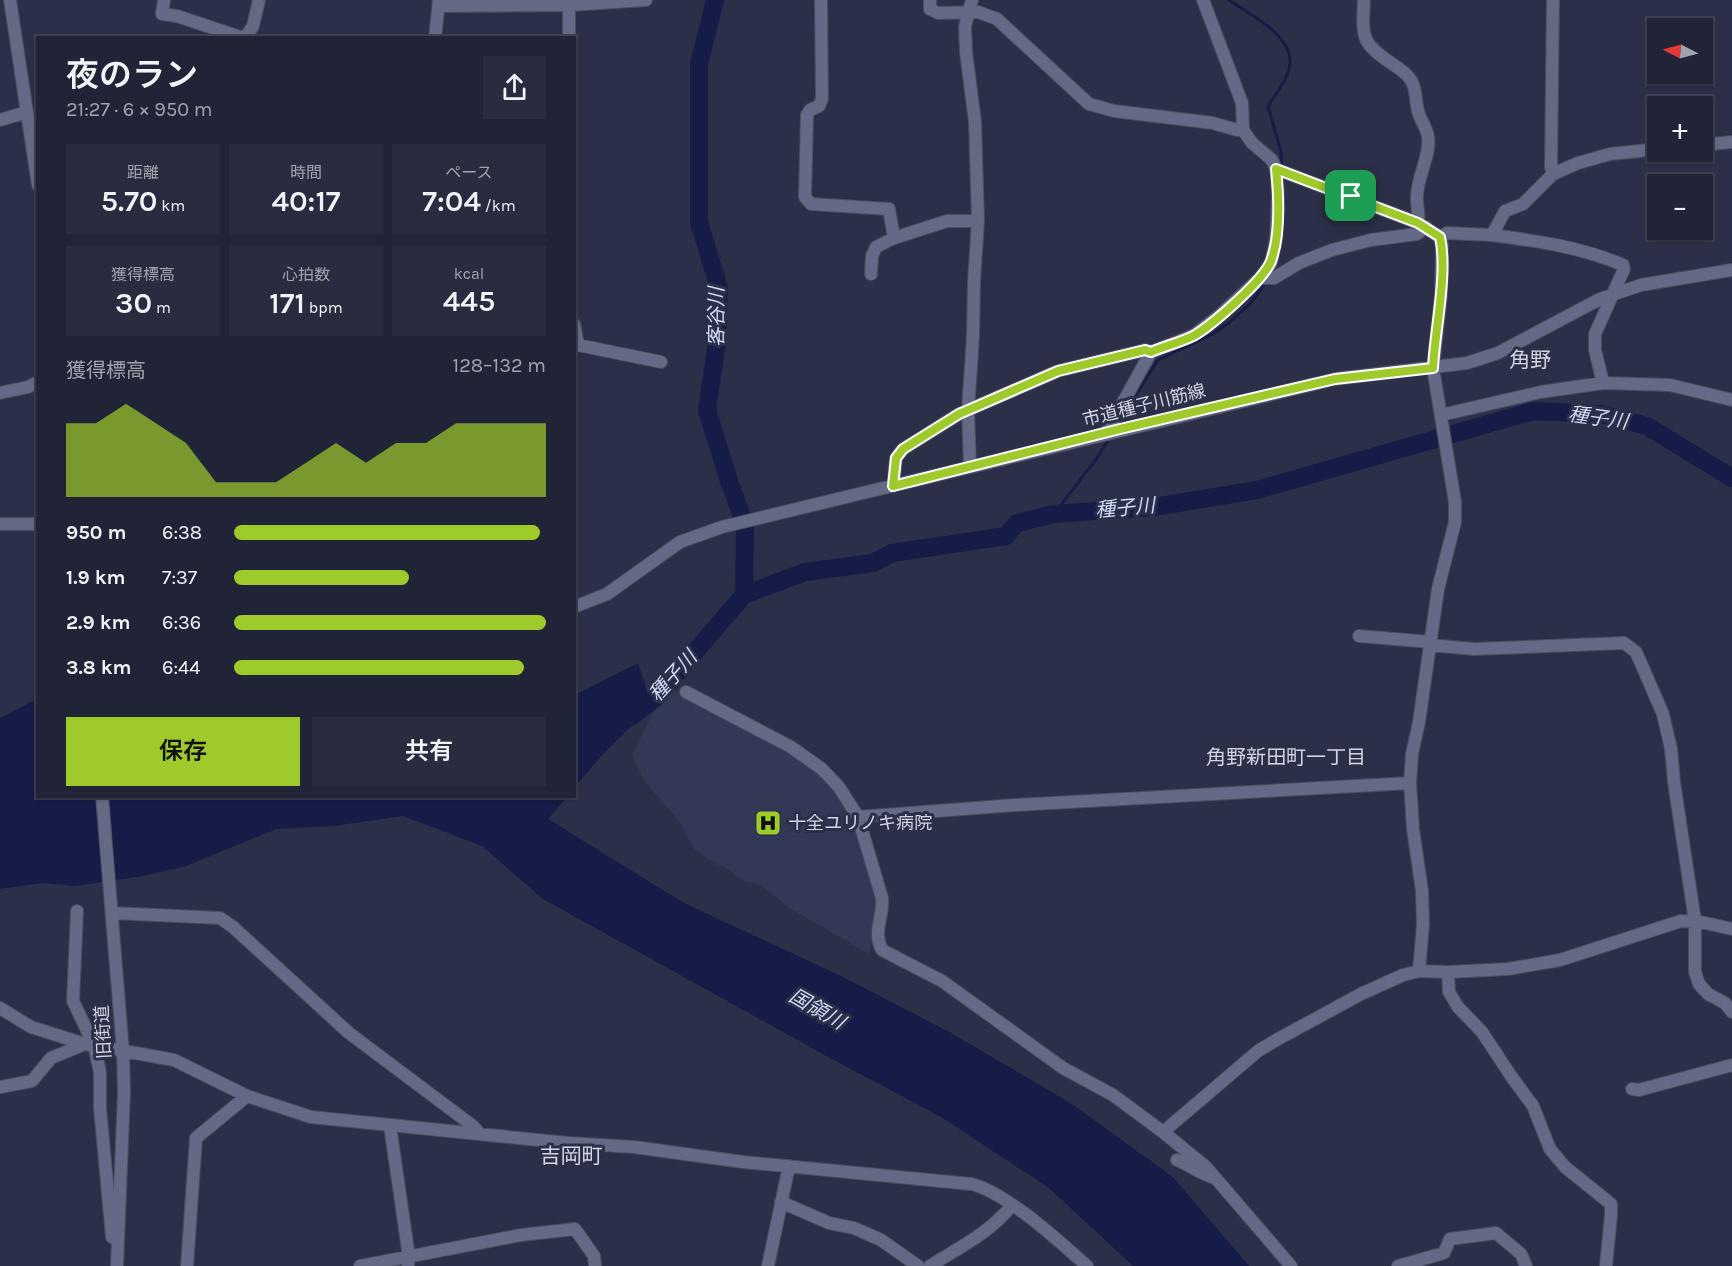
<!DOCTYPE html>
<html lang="ja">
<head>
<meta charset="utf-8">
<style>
	:root { --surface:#202436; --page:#282c3e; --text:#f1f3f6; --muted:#a2a4ad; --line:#3d4151; --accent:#9fca2c }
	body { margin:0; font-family:Karla,"Noto Sans JP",sans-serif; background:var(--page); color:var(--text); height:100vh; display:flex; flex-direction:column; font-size:22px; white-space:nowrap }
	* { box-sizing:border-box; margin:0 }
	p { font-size:20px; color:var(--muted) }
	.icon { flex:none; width:33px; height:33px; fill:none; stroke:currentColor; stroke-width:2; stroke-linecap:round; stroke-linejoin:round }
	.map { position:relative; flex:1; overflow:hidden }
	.panel { position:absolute; left:36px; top:36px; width:540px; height:762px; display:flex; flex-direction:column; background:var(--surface); border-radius:0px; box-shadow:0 2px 4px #0004,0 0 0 2px var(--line) }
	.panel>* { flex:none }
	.needle { width:39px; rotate:276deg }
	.tools { position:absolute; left:1647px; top:18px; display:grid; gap:12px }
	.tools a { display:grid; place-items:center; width:66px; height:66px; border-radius:0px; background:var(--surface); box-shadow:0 2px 4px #0004,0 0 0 2px var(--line); font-size:30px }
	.pin { position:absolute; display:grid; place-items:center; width:51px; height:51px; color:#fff; margin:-26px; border-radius:12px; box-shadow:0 3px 9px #0006 }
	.round { display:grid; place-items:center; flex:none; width:63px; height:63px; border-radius:0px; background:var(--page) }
	.overview { display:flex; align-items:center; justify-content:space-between; height:102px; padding:0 30px }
	h1 { font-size:33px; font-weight:600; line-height:45px }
	.figures { display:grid; grid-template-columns:repeat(3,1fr); gap:9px; height:102px; padding:6px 30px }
	.figures div { display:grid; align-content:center; border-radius:0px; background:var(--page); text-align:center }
	.figures b { font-size:30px; font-weight:600 }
	.figures small { font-size:16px; font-weight:400 }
	.figures p { font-size:16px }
	.chart { height:168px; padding:12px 30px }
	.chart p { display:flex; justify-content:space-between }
	.chart svg { width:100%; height:108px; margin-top:6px; fill:var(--accent); opacity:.7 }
	.cta { display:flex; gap:12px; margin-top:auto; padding:12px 30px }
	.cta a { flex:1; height:69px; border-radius:0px; background:var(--accent); color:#111; font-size:24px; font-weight:600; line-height:69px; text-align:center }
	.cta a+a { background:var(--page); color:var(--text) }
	ul { padding:0 30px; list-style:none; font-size:20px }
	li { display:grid; grid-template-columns:96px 72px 1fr; align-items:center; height:45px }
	li i { height:15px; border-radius:8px; background:var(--accent) }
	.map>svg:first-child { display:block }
	.built { fill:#323856 }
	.water { fill:#161b47 }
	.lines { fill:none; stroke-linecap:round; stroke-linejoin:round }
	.stream { stroke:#161b47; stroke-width:3 }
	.river { stroke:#161b47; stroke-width:18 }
	.minor-casing { stroke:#494d60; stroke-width:14 }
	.minor { stroke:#646a85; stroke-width:12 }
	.route-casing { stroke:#fff; stroke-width:12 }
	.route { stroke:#9fca2c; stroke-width:8 }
	.labels { text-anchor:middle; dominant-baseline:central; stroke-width:6; stroke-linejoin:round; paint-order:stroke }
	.street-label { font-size:18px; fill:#d1d5e4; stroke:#2b3048 }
	.poi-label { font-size:18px; fill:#d1d5e4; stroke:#2b3048; text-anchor:start }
	.water-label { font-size:20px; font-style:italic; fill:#d2dafa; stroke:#2b3048 }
	.neighbourhood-label { font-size:20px; fill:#d1d5e4; stroke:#2b3048 }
	.quarter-label { font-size:21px; fill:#d1d5e4; stroke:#2b3048 }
</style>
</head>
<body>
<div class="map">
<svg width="1732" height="1266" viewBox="0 0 1732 1266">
	<rect width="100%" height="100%" fill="#2b3048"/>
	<!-- built -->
	<path class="built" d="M673 691 790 752 809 764 839 795 856 824 878 900 869 954 791 909 761 885 743 881 725 867 716 864 693 848 679 821 645 782 632 754 659 702Z"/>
	<!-- water -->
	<path class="water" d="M638 663 652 706 601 756 575 787V695Z
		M37 699 38 796 567 797 548 819 684 903 843 977 951 1033 1069 1102 1173 1177 1249 1266H1133L1049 1188 941 1117 830 1058 543 899 482 846 403 816 334 826 276 829 186 866 143 876 75 886 43 883 0 889V718Z"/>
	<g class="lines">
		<!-- stream -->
		<path class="stream" d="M1229 0C1250 15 1298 37 1289 69 1286 82 1275 95 1268 106L1281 152 1282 168
			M1118 423 1158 360 1211 335 1230 322 1251 303 1266 282
			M1054 514 1097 458 1109 439"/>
		<!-- river -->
		<path class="river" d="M715 0 699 64V222L719 288 717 342 707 410 729 481 745 524 744 595
			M631 717 654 699 744 595 805 572 873 563 892 553 1006 536 1017 523 1054 514 1154 507 1257 490 1533 411 1600 414 1647 426 1732 478"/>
		<defs>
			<path id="minor" d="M10 0 38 185
				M164 0 162 14 177 16 243 38
				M821 0 822 99 819 106 810 110 807 115 805 197 811 204 889 209 894 238
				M930 0V9L938 13 978 12 997 19 1089 104 1114 111 1213 123 1237 130H1243
				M1203 0 1242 103 1243 130 1252 143 1272 160 1276 169 1418 223 1440 237 1442 246 1441 295 1433 368 1455 502V522L1438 589 1419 722 1412 754 1410 783 1413 829 1422 891 1423 924 1419 971
				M1364 0C1362 39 1361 43 1394 65 1400 69 1407 74 1411 80 1417 90 1415 100 1418 111 1420 120 1427 128 1428 137 1431 154 1417 178 1417 196 1416 206 1420 214 1418 223
				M1553 0 1551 167 1553 174
				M439 6 570 5 646 0
				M245 38 253 26 259 0
				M435 38 439 0
				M569 38V0
				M0 120 27 112
				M1702 145 1732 142
				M1440 237 1447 233 1492 235 1505 211 1523 204 1553 174 1578 163 1610 154 1658 149
				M871 274 872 256 876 247 894 238 947 221H978
				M1260 278H1274L1299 263 1332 250 1371 240 1417 234 1426 227
				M574 324 578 345 661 362
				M1603 383 1670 385 1732 400
				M0 393 28 387 38 382
				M1441 415 1541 392 1603 383 1595 350V334L1624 269 1623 265C1581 247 1537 241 1492 235
				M1106 433 1151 352 1194 335 1220 315 1260 278 1271 263 1276 239 1278 193 1276 169
				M970 467 968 410 973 336 974 281 978 221 975 122 966 52 965 26 972 0
				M893 486 896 458 903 449 959 414 1058 371 1145 350 1151 352
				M0 524H38
				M574 607 607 594 680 542 722 527 1335 379 1467 363 1498 353 1600 299 1641 285 1732 270
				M1359 636 1431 642
				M1430 645 1474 649 1624 643 1636 652 1663 714 1671 749 1674 782 1695 921V972L1699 984 1708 994 1725 1003 1732 1012
				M686 692 791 747 822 769 839 787 858 817 1015 805 1410 783
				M102 796 123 1052 124 1092 117 1266
				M858 817 882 898C884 918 872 930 882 950L942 981 1063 1068 1113 1095 1163 1132 1206 1167 1291 1266
				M77 911 73 1001 94 1045 100 1072V1108L112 1237 115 1239
				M112 913 220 918 233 927 349 1033 473 1126 479 1133
				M1448 972 1508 969 1560 960 1681 921 1701 922 1732 929
				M0 1008 31 1027 85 1044
				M0 1087 32 1081 51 1058 85 1044 174 1060 247 1096 311 1117 568 1143 634 1147 743 1162 971 1184C1006 1192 1060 1242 1087 1266
				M1632 1089 1639 1090 1732 1065
				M390 1126 409 1257 408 1266
				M1163 1132 1258 1051 1278 1039 1361 994 1403 975 1419 971 1448 972 1449 992 1458 1007 1482 1032 1511 1076 1533 1106 1550 1149 1565 1167 1611 1204V1215L1606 1266
				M1177 1160C1190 1165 1200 1174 1215 1178
				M781 1202 829 1223 854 1228 881 1240 918 1266
				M187 1266 196 1138 247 1096
				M360 1266 521 1235 575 1229 594 1256 595 1266
				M768 1266 789 1166
				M930 1266C958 1248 990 1233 1012 1205
				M1398 1266 1444 1253 1450 1239 1496 1233 1521 1254 1526 1266"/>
		</defs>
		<!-- minor casing -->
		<use href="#minor" class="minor-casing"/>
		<!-- minor -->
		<use href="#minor" class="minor"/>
	</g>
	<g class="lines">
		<defs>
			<path id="route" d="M1276 169 1418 223 1440 237C1448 273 1435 329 1433 368L1335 379 1120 429 893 486 896 458 903 449 959 414 1058 371 1145 350 1151 352C1165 346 1182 342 1195 335 1213 324 1264 280 1271 261 1281 234 1279 198 1276 169Z"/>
		</defs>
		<!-- route casing -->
		<use href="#route" class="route-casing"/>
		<!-- route -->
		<use href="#route" class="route"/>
	</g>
	<!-- icons -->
	<defs>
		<symbol id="hospital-square" viewBox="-11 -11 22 22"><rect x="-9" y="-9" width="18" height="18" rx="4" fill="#9fca2c" stroke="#2b3048"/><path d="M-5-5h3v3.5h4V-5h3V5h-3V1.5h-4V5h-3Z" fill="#111"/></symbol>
	</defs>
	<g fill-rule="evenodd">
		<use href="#hospital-square" x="753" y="808" width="30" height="30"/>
	</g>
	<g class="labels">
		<!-- street labels -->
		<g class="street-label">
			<text transform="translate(1144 405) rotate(-14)">市道種子川筋線</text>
			<text transform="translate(103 1032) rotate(-93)">旧街道</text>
		</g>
		<!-- poi labels -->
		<g class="poi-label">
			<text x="788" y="823">十全ユリノキ病院</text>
		</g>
		<!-- water labels -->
		<g class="water-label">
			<text transform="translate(716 317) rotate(-90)">客谷川</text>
			<text transform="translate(1598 418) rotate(8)">種子川</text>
			<text transform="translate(1125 508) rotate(-5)">種子川</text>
			<text transform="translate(673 676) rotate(-48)">種子川</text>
			<text transform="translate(817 1009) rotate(30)">国領川</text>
		</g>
		<!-- neighbourhood labels -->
		<g class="neighbourhood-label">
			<text x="1286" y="757">角野新田町一丁目</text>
		</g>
		<!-- quarter labels -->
		<g class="quarter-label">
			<text x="1530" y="360">角野</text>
			<text x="571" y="1156">吉岡町</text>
		</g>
	</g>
</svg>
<div class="tools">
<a><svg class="needle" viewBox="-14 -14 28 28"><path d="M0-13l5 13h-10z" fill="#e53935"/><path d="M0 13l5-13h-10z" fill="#a2a4ad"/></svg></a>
<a>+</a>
<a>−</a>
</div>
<div class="pin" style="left:1351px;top:196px;background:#1e9e55"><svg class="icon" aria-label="arrive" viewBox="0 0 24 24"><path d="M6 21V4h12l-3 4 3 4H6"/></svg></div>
<section class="panel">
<div class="overview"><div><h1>夜のラン</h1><p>21:27 · 6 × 950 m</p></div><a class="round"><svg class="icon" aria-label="share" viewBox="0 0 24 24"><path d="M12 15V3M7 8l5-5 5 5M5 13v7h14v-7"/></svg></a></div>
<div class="figures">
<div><p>距離</p><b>5.70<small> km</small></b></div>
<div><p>時間</p><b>40:17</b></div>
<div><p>ペース</p><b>7:04<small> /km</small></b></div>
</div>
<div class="figures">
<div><p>獲得標高</p><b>30<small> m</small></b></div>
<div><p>心拍数</p><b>171<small> bpm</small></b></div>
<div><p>kcal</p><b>445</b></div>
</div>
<div class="chart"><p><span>獲得標高</span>128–132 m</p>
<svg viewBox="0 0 160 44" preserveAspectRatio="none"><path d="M0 44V14L10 14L20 6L30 14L40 22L50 38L60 38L70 38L80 30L90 22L100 30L110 22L120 22L130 14L140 14L150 14L160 14V44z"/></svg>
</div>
<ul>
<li><b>950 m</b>6:38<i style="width:98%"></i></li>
<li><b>1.9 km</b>7:37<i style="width:56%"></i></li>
<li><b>2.9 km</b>6:36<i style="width:100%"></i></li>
<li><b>3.8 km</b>6:44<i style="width:93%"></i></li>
</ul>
<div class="cta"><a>保存</a><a>共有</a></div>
</section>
</div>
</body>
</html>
